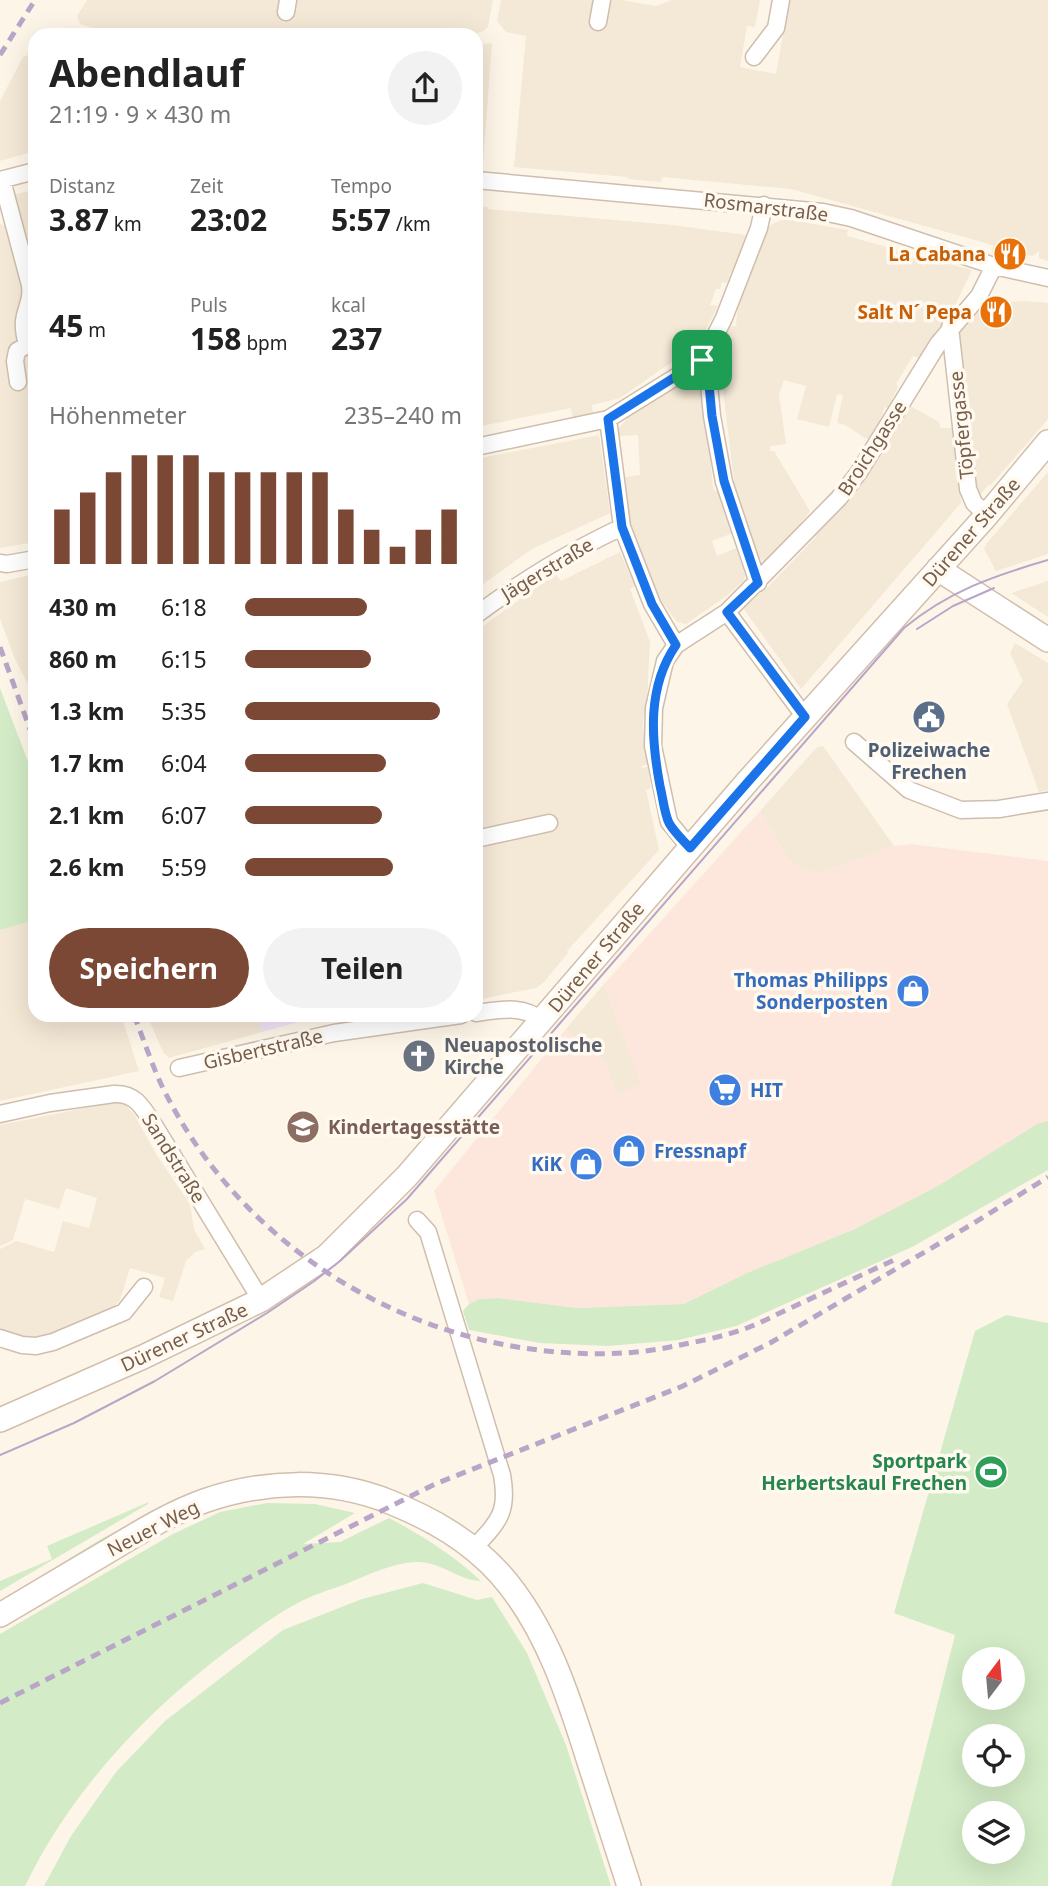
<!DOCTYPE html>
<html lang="de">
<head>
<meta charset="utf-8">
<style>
	:root { --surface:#fff; --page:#f2f2f2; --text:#222; --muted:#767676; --accent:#7b4835 }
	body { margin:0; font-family:"Noto Sans",sans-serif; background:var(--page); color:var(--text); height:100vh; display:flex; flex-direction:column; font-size:26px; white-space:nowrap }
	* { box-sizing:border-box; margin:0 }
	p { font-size:23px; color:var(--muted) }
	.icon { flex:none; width:38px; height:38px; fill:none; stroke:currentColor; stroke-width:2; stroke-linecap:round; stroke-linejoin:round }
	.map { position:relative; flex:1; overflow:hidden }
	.sheet { position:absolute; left:28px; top:28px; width:455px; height:994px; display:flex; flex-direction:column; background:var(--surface); border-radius:21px; box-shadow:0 7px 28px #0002 }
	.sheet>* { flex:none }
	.needle { width:46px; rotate:16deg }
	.controls { position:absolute; left:962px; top:1647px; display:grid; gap:14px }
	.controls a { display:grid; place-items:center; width:63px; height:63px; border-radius:50%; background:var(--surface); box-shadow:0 7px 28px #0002; font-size:35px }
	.pin { position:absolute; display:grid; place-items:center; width:60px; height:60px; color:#fff; margin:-30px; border-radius:14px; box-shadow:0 4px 10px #0006 }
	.round { display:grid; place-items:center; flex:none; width:74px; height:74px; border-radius:37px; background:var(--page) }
	.headline { display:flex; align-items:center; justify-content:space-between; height:119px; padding:0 21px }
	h1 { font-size:38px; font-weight:700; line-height:52px }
	.figures { display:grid; grid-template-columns:repeat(3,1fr); gap:10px; height:119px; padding:7px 21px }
	.figures div { display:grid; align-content:center }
	.figures b { font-size:30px; font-weight:700 }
	.figures small { font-size:19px; font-weight:400 }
	.figures p { font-size:19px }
	.chart { height:196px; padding:14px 21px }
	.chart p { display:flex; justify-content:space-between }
	.chart svg { width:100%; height:126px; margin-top:7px; stroke:var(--accent); stroke-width:6 }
	.action { display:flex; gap:14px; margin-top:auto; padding:14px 21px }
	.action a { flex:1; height:80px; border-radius:42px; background:var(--accent); color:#fff; font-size:28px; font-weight:700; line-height:80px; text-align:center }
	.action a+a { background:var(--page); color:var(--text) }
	ul { padding:0 21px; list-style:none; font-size:23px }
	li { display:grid; grid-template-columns:112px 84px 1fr; align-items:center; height:52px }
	li i { height:18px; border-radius:9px; background:var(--accent) }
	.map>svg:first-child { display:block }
	.residential { fill:#f4e8d6 }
	.commercial { fill:#fde7dc }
	.education { fill:#f3e4f9 }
	.green { fill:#d3ebc6; fill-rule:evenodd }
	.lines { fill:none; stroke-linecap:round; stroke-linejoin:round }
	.street-casing { stroke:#cfbead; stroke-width:19 }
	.secondary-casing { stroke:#d2bfab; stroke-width:26 }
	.street { stroke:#fff; stroke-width:16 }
	.secondary { stroke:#fff; stroke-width:23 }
	.tram { stroke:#b9a5c7; stroke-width:2 }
	.rail { stroke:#b9a5c7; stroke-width:5; stroke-dasharray:10 7; stroke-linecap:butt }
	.route-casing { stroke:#fff; stroke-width:14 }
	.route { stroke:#1a73e8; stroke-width:9 }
	.labels { text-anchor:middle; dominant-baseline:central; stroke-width:7; stroke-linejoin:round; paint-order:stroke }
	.street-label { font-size:19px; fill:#775d4b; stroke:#fff9ef }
	.food-label { font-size:19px; font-weight:bold; fill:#c56008; stroke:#fff9ef; text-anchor:end }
	.service-label { font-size:19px; font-weight:bold; fill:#4e5e75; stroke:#fff9ef }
	.shop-label { font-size:19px; font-weight:bold; fill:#366cbe; stroke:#fff9ef; text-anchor:end }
	.worship-label { font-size:19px; font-weight:bold; fill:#5b616d; stroke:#fff9ef; text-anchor:start }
	.education-label { font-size:19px; font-weight:bold; fill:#785e54; stroke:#fff9ef; text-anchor:start }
	.leisure-label { font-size:19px; font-weight:bold; fill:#27864d; stroke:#fff9ef; text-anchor:end }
</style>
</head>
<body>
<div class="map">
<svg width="1048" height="1886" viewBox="0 0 1048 1886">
	<rect width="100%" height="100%" fill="#fdf6e8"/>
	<!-- residential -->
	<path class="residential" d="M87 0H493L488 27 482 32 457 35H205L93 28 80 24 77 16Z
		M501 0H621L656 6 672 0H760L755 27 747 26 740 67 776 74 789 0H1048V261L1039 258V251L1032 256 1016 252 1014 259 992 253 993 246 986 243 791 189 662 177 661 182 628 179 627 177 514 167 526 36 506 32 497 21Z
		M492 43 483 164 476 163V45Z
		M35 52V151L0 161V101L23 57Z
		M35 189V542L0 548V224L25 231 14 195Z
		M476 206 488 207V209L673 225 746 235 733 273H730L727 283 722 282 720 289H716L710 305 718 306 697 347 692 340 676 353 679 357 620 398 592 405 593 417 573 420 571 408 476 427Z
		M785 219 848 230 847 236 972 270 947 322 922 359 913 356 896 384 898 386 888 408 885 407 872 440 865 438 845 425 837 423 843 395 837 394 829 427 797 419 806 386 784 380 779 394 786 444 770 446V451H774L810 511 797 529 763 562 753 550 729 483 734 480 723 391 713 388 715 362 719 345H722L729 326H736L738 302 748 282 747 281 763 231 774 223Z
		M1025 301 1048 303V419L990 486 989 484 981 494 973 492 954 331 985 303Z
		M702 373 713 488 715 491H724L738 531 712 541 717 556 736 548 745 576 744 580 728 595 686 624 677 622 652 589 626 523 622 500 627 499 625 477 640 475 638 435 618 436V430L631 413 673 388 685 374Z
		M905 403 939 422 940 428H954L961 503 801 689 741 605 758 587 763 592 816 537 813 533 858 488Z
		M599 435 610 513 532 549 476 589V459Z
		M1048 472V554L996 571 984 549 987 543Z
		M620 552 635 586 630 589 650 642 647 701 643 722 644 740 649 764 642 766V768L648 767 651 788 646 790 659 850 567 951 568 953 544 982 536 988 476 1000V631L555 574 561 581Z
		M35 574V698L15 659 0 619V582Z
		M1048 581V617L1011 593Z
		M1015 643 1048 663V790L1039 792 1007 704 1023 681 1010 653Z
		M823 746 894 846 823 872H814L798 867 789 860 760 811 817 747Z
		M35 920V1015H121L139 1071 0 1101V930Z
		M604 984 642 1085 617 1094 605 1063 565 1030Z
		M147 1015H257L262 1032 169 1058 163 1052Z
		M115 1102 125 1105 134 1114 156 1154 190 1204 194 1229 205 1249 195 1252 186 1261 173 1301 159 1297 165 1278 130 1268 120 1300 113 1308 44 1336 24 1337 0 1330V1249L17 1241 54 1252 63 1221 89 1228 97 1198 66 1188 59 1209 25 1199 13 1240 0 1246V1125Z"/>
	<!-- commercial -->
	<path class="commercial" d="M760 811 789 860 798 867 814 872H823L894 846 911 844 1048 861V1134L855 1229 747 1273 684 1304 577 1308 498 1298 479 1299 469 1304 434 1191 565 1030 605 1063 617 1094 641 1085 604 984Z"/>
	<!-- education -->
	<path class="education" d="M257 1015H324L262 1032Z"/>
	<!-- green -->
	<path class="green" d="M0 688 35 780V920L0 930Z
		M1048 1121V1170L912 1247 736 1326 679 1340 608 1346 540 1343 469 1330 463 1311 469 1304 479 1299 498 1298 577 1308 684 1304 747 1273 855 1229 938 1186 1037 1124Z
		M1006 1315 1048 1323V1886H891L955 1635 894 1613 975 1331ZM975 1659H1013V1698H975ZM1013 1736V1774H975V1736ZM1013 1813V1852H975V1813Z
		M179 1497 180 1499 0 1603V1601L101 1539Z
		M149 1502 148 1504 0 1591V1581L52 1559 47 1546Z
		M267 1503 315 1504 355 1513 303 1544 340 1542 389 1518C423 1536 453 1555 481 1581 459 1581 441 1561 416 1562 393 1563 367 1575 346 1584 329 1590 312 1595 296 1604 273 1616 252 1633 231 1648 146 1711 71 1791 25 1886H0V1634L173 1534 220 1512Z
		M423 1583 477 1600 492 1597 527 1653 566 1745 611 1886H44L71 1836 116 1772 165 1721 283 1630 362 1599Z"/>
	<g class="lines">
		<defs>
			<path id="street" d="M286 12 288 0
				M598 22 602 0
				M754 57 776 28 781 0
				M0 180 35 171
				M2 180 30 285C32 302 26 305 24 321 23 329 25 337 27 345
				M476 180 823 212 851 218 994 266 1048 278
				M950 327 968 489 974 503 987 515
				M703 360 708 374 712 416 724 482 758 583
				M18 382 15 361 17 351 27 345 35 344
				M608 419 622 527 652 604 676 645
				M476 447 608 419 703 360 724 318 759 228 764 205
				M0 563 7 564 35 559
				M727 612 805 717
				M476 615C525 579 567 553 622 527
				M854 742 909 790 961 810 999 809 1048 801
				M476 839 549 823
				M690 848 669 822 653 746 654 708 665 661 676 645 727 612 839 498 859 472 938 344 979 296 994 266
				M476 1013C499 1010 524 1004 542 1021
				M179 1068 334 1033 461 1015
				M0 1114 50 1103 114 1094C136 1093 143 1108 154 1125L261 1300
				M417 1220 428 1232 502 1475C509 1513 498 1522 473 1549
				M0 1338 22 1345 36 1346 53 1342 124 1312 144 1287"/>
			<path id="secondary" d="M938 569 1048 640
				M0 1420 143 1357 261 1300 327 1256 407 1176 747 782 987 515 1048 442
				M0 1615C35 1594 70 1574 105 1553 137 1534 168 1514 204 1501 265 1480 330 1478 390 1502 432 1519 469 1540 500 1574 547 1627 569 1698 590 1765 603 1805 616 1846 629 1886"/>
		</defs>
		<!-- street casing -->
		<use href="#street" class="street-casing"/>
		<!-- secondary casing -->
		<use href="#secondary" class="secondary-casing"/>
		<!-- street -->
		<use href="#street" class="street"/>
		<!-- secondary -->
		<use href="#secondary" class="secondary"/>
		<!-- tram -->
		<path class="tram" d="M917 629 953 606 994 588
			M0 1455 74 1423 155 1381 267 1313 313 1282 340 1261 407 1199 904 628C949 591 993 576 1048 560"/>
		<!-- rail -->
		<path class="rail" d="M0 55 35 0
			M0 647 35 743
			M134 1015C143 1038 151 1062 161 1084 228 1224 365 1322 517 1347 567 1355 621 1357 670 1347 695 1342 723 1337 747 1328 763 1322 779 1313 795 1306 829 1290 862 1275 896 1259
			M0 1703 435 1484 683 1386 770 1343 974 1223 1048 1177"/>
	</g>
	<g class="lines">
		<defs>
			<path id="route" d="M702 360 708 374 712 416 724 481 758 583 727 612 805 717 690 848C683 840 674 832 669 823 664 812 663 798 660 786 651 738 647 687 676 645L652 604 622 527 608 419Z"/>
		</defs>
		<!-- route casing -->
		<use href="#route" class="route-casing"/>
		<!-- route -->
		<use href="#route" class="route"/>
	</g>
	<!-- icons -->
	<defs>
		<symbol id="restaurant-disc" viewBox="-11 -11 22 22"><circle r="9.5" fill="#e8710a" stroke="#fff9ef"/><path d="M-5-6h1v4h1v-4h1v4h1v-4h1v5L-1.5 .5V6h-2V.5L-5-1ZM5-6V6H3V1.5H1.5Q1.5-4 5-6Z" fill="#fff"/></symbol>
		<symbol id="civic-disc" viewBox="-11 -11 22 22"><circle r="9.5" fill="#5c6f8a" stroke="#fff9ef"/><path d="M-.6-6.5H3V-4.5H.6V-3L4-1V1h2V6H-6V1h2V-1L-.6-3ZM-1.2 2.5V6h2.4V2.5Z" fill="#fff"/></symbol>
		<symbol id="shop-disc" viewBox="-11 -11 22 22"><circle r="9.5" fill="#3f7fe0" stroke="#fff9ef"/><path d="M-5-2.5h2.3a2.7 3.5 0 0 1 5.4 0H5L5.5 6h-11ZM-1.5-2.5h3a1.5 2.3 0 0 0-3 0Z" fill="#fff"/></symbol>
		<symbol id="church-disc" viewBox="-11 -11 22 22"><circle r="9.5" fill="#6b7280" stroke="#fff9ef"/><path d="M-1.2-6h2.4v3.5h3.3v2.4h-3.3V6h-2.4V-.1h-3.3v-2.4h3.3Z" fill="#fff"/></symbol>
		<symbol id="supermarket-disc" viewBox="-11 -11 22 22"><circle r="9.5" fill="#3f7fe0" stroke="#fff9ef"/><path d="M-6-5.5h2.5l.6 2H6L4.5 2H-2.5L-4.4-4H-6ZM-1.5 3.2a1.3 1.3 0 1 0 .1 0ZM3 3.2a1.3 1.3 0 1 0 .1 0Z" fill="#fff"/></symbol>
		<symbol id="school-disc" viewBox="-11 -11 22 22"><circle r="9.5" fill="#8d6e63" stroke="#fff9ef"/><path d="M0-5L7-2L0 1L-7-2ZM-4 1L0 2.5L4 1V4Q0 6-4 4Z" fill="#fff"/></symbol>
		<symbol id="stadium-disc" viewBox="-11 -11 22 22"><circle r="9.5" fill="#2e9e5b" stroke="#fff9ef"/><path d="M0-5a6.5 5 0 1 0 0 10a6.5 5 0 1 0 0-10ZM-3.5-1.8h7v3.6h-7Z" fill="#fff"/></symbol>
	</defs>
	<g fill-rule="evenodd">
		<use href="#restaurant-disc" x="991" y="235" width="38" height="38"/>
		<use href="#restaurant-disc" x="977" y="293" width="38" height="38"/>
		<use href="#civic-disc" x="910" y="698" width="38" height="38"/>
		<use href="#shop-disc" x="894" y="972" width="38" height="38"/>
		<use href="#church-disc" x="400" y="1037" width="38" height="38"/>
		<use href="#supermarket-disc" x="706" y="1071" width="38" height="38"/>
		<use href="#school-disc" x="284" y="1108" width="38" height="38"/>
		<use href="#shop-disc" x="610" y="1132" width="38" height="38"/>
		<use href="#shop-disc" x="567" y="1145" width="38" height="38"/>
		<use href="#stadium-disc" x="972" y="1453" width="38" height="38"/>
	</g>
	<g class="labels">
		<!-- street labels -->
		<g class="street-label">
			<text transform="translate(766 207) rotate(7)">Rosmarstraße</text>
			<text transform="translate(961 425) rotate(-96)">Töpfergasse</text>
			<text transform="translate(872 448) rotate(-57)">Broichgasse</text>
			<text transform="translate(971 532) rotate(-49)">Dürener Straße</text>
			<text transform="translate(547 569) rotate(-31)">Jägerstraße</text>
			<text transform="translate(596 957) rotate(-50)">Dürener Straße</text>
			<text transform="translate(263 1049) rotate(-13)">Gisbertstraße</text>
			<text transform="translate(174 1158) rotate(58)">Sandstraße</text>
			<text transform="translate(184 1337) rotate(-25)">Dürener Straße</text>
			<text transform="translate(153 1528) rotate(-27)">Neuer Weg</text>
		</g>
		<!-- food labels -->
		<g class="food-label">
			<text x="986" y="254">La Cabana</text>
			<text x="972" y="312">Salt N´ Pepa</text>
		</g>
		<!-- service labels -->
		<g class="service-label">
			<text x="929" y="750">Polizeiwache<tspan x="929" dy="22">Frechen</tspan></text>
		</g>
		<!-- shop labels -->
		<g class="shop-label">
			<text x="888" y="980">Thomas Philipps<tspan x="888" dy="22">Sonderposten</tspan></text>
			<text x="750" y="1090" text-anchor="start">HIT</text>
			<text x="654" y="1151" text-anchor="start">Fressnapf</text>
			<text x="562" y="1164">KiK</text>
		</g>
		<!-- worship labels -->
		<g class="worship-label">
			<text x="444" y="1045">Neuapostolische<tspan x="444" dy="22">Kirche</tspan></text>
		</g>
		<!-- education labels -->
		<g class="education-label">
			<text x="328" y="1127">Kindertagesstätte</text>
		</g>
		<!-- leisure labels -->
		<g class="leisure-label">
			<text x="967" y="1461">Sportpark<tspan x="967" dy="22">Herbertskaul Frechen</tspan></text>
		</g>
	</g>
</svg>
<div class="controls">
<a><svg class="needle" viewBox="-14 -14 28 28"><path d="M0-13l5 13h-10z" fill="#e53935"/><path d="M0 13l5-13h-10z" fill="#767676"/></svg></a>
<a><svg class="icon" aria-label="locate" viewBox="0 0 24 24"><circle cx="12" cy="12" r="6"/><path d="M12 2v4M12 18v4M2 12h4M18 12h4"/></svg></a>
<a><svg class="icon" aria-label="layers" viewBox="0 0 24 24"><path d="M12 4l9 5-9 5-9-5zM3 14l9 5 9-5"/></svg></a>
</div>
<div class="pin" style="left:702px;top:360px;background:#1e9e55"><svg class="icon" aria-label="arrive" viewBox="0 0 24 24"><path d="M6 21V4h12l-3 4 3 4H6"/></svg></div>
<section class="sheet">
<div class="headline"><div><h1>Abendlauf</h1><p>21:19 · 9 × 430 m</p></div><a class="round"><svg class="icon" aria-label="share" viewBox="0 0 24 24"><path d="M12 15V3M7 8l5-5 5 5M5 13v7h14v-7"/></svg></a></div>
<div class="figures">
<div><p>Distanz</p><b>3.87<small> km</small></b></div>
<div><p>Zeit</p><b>23:02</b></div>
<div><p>Tempo</p><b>5:57<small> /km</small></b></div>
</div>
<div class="figures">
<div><b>45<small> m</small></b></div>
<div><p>Puls</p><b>158<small> bpm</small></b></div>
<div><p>kcal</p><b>237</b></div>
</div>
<div class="chart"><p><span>Höhenmeter</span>235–240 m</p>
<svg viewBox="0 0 160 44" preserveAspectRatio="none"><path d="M5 44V25M15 44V19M25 44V12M35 44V6M45 44V6M55 44V6M65 44V12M75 44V12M85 44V12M95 44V12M105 44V12M115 44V25M125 44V32M135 44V38M145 44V32M155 44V25"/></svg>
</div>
<ul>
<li><b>430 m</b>6:18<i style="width:56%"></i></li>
<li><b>860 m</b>6:15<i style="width:58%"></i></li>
<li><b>1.3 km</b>5:35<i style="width:90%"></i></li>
<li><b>1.7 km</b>6:04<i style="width:65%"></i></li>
<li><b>2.1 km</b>6:07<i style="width:63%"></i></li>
<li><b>2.6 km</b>5:59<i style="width:68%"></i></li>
</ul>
<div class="action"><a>Speichern</a><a>Teilen</a></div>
</section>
</div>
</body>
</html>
